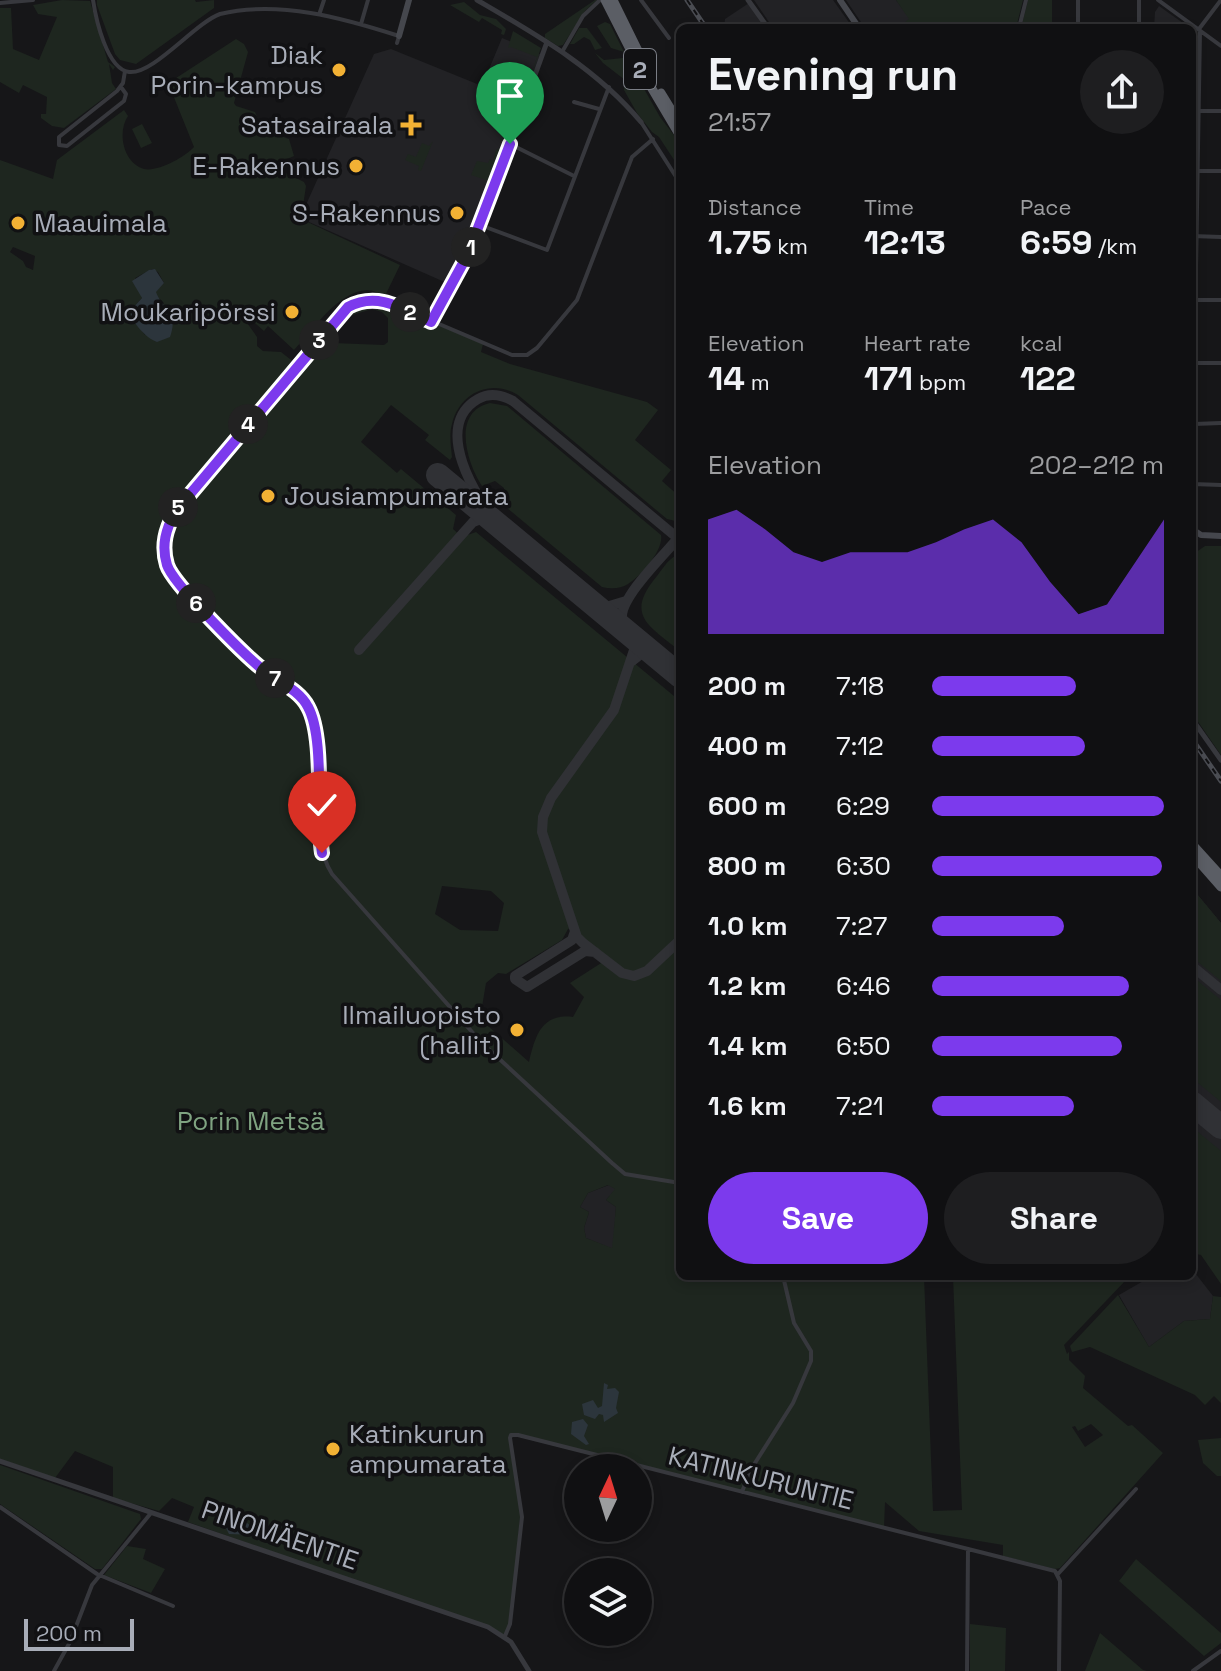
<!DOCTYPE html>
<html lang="en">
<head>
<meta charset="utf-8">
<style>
	:root { --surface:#101012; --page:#1e1e20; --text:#f1f3f6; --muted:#9c9d9f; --line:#303032; --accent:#7c3aed }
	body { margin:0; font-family:"Space Grotesk",sans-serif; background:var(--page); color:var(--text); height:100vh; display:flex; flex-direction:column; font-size:30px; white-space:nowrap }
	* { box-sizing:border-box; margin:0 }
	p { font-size:26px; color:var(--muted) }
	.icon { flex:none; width:44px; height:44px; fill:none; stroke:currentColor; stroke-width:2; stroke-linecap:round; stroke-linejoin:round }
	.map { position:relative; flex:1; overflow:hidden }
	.details { position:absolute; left:676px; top:24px; width:520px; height:1256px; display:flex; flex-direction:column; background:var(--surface); border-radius:12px; box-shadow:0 4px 12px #0003,0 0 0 2px var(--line) }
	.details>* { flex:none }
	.needle { width:52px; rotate:4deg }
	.buttons { position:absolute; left:564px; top:1454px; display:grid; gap:16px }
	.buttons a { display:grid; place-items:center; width:88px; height:88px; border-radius:50%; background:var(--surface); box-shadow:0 4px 12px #0003,0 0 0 2px var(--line); font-size:40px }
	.scale { position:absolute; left:24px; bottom:20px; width:110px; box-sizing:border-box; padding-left:8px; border:4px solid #a8adb8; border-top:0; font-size:22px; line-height:28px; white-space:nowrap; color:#a8adb8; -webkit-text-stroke:6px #111113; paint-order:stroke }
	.pin { position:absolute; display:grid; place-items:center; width:68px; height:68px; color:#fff; margin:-82px -34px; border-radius:50% 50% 50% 0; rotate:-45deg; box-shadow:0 0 8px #0007 }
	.pin .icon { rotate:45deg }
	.km { position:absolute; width:40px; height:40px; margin:-20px; border-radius:50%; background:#222; color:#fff; font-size:22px; line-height:40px; text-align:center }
	.round { display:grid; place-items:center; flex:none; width:84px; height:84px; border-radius:42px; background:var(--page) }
	.head { display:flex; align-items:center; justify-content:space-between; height:136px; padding:0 32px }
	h1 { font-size:44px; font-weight:700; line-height:60px }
	.stats { display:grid; grid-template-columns:repeat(3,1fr); gap:12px; height:136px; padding:8px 32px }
	.stats div { display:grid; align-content:center }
	.stats b { font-size:34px; font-weight:700 }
	.stats small { font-size:22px; font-weight:400 }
	.stats p { font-size:22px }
	.chart { height:224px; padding:16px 32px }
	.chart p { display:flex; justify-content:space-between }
	.chart svg { width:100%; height:144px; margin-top:8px; fill:var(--accent); opacity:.7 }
	.cta { display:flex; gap:16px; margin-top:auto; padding:16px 32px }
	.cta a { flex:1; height:92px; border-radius:48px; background:var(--accent); color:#fff; font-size:32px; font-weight:700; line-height:92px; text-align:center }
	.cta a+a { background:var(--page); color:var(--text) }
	ul { padding:0 32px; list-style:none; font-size:26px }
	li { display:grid; grid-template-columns:128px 96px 1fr; align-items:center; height:60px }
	li i { height:20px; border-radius:10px; background:var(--accent) }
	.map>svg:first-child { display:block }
	.built { fill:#222225 }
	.green { fill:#1e261f; fill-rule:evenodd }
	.water { fill:#2c353c }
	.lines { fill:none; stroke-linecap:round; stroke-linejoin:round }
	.taxiway { stroke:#303135; stroke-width:10 }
	.runway { stroke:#303135; stroke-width:24 }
	.minor { stroke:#37383d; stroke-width:4 }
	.tertiary { stroke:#37383d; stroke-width:5 }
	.secondary { stroke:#45474d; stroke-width:6 }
	.trunk { stroke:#5b5e65; stroke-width:9 }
	.rail-casing { stroke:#4a4c52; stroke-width:5 }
	.rail { stroke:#111113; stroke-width:2; stroke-dasharray:6; stroke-linecap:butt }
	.route-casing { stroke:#fff; stroke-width:16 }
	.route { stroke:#7c3aed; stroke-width:10 }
	.poi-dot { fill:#f2b134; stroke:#111113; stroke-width:3 }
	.labels { text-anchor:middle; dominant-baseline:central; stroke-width:7; stroke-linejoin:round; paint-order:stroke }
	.shield { fill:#111113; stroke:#7b7e86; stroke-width:2 }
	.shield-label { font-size:24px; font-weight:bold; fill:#a8adb8 }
	.poi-label { font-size:26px; fill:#a8adb8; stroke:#111113; text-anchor:end }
	.park-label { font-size:26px; fill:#7fa381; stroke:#111113 }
	.street-label { font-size:26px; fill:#a8adb8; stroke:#111113 }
</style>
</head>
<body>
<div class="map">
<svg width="1221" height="1671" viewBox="0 0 1221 1671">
	<rect width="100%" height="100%" fill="#161618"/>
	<!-- built -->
	<path class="built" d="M754 0H833L853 28H773Z
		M846 0H896L910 19 901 28H865Z
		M749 3 766 28H724L725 19Z
		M1159 6 1190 28H1154L1155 12Z
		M502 38 540 54 466 256 449 284 300 218 374 54 391 49 482 86Z
		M1192 888 1221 923V1254L1192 1250Z
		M609 1185 616 1189 606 1200 616 1207 613 1249 586 1238 584 1228 589 1212 580 1207 588 1193Z
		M1192 1269 1213 1296 1210 1319 1184 1321 1149 1347 1119 1295 1152 1276H1192Z"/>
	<!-- green -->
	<path class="green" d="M62 0 90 1 108 62 115 67 113 70 109 64 112 83 116 89 64 128 52 126 41 118V114H46L47 97 23 85 19 93 0 82V8H11L13 49 39 60 57 17 38 14 33 5Z
		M97 0H195L196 2 214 0V8L136 64 120 60 115 54 97 5Z
		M595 0H597L585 11 563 45 558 46 545 38V34Z
		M896 0H1023L1016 28H901L900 26 909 19Z
		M1028 0H1052V28H1021Z
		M464 2 480 15 496 19 506 29 504 35 501 34 502 30 482 18 479 22 450 5Z
		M605 22 610 24 624 52 611 48 597 26Z
		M579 28H587L602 48 595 50 590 40 584 37 574 44H570Z
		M513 31 541 48 523 98 537 57 511 47 508 48Z
		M236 39 244 44 248 52 234 103 236 106 255 112C261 128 274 133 289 139L294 156 278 163 280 170 304 182 306 186 301 219 400 265 385 296C379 293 372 290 367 290 337 292 313 330 294 350L268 326 264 331 247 316 245 320 257 337V346L263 351 281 352 295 363 191 488 193 489 348 307 377 299 483 344 481 352 510 364 647 402 658 410 635 440 671 470 662 481 680 497V522L667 519 518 395C491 378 459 393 452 424 449 434 451 446 452 457L450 460 425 440 429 435 391 405 361 442 397 473 401 469 456 515 453 529 462 537 476 532 680 701V1276H924L933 1511 962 1510 953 1276H1135L1125 1281 1064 1345 1067 1354 1069 1352V1360L1085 1376 1083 1388 1128 1426 1132 1425 1163 1453 1060 1568 1055 1569 1003 1556V1545L919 1531 885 1502 884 1528 511 1435 521 1508 510 1624 505 1636 499 1632 188 1522 194 1507 172 1498 159 1511 113 1498V1467L75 1451 55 1478 0 1459V160L53 179 57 160 124 110 128 116C117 132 123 163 144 169 158 172 185 157 194 147L169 85 170 82ZM13 247 35 256 33 270 26 267 23 261 10 252ZM152 269 158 272 164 283 155 292 157 297 164 303 145 335 132 318 130 311 142 298 135 278ZM372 309 382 312 388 318V342L384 345 333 343 331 331 346 317ZM442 886 491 891 504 903 498 931 460 930 435 914ZM576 927 584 939 609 958 570 983 584 997 573 1017C541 1013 535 1037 529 1062L480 1019 486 983 498 973 506 974 562 940 568 929ZM608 1185 615 1189 606 1200 616 1207 612 1248 586 1238 584 1228 589 1212 580 1207 588 1193ZM1091 1424 1103 1435 1085 1447 1072 1427 1075 1426 1078 1431Z
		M595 53 604 60 623 58 631 60 630 64 660 117 680 143V169L659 137 652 132 637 113 624 90 625 80 603 63Z
		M519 102 522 103 512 129 505 127 511 131 492 182 471 175 477 161 488 163 490 159 493 161 496 150 502 147 505 139 503 131 504 127 492 122 487 111 489 105 513 115Z
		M142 124 152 143 141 148 132 129Z
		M433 141 421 171 418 170 419 166 405 160 408 154 416 157 422 143 429 146Z
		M490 403 507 406 661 535C664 550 641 576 628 584 620 589 611 589 602 587L501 503 504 488 495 481 482 486C467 463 451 412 490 403Z
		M1205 546H1221V755L1192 713V555Z
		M680 554V651C649 626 624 615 657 576 664 567 669 557 680 554Z
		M1192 888 1221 923V981L1192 957Z
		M1192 976 1221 1000V1102L1192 1078Z
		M1192 1127 1221 1151V1284L1201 1255 1192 1253Z
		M1118 1295 1149 1347 1184 1321 1210 1319 1213 1296 1221 1297V1403L1214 1396 1205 1405 1195 1395 1090 1347 1072 1352 1070 1346Z
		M1221 1438V1476H1217L1203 1463 1198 1440Z
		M0 1465 140 1514 141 1519 102 1569H95L0 1504Z
		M127 1546 146 1549 143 1559 165 1569 151 1593 104 1575Z
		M1136 1559 1221 1633V1643L1204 1656 1119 1581Z
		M970 1624 1006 1628 1005 1671H970Z
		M1100 1633 1143 1670 1147 1671H1085Z"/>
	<!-- water -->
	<path class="water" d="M155 269 164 283 156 292C163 311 179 311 170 337L157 342C146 338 132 323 130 311L142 298 132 281 149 270Z
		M604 1383 608 1385 607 1389 615 1388 619 1392 616 1408 618 1413 604 1422 603 1415 599 1414 595 1419 584 1415 582 1404 593 1400 598 1408 602 1406Z
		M583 1419 588 1425 584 1436 589 1444 586 1445 571 1434 572 1422Z
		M239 1517H247V1523L251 1526 255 1535 229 1534 226 1528Z"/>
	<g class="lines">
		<!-- taxiway -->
		<path class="taxiway" d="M500 526C476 499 431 426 478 399 490 392 502 395 513 401L680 540
			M680 536C666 553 620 597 622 618 624 630 634 636 635 647L614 710 551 798 543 817 542 832 577 937 583 943 622 973 634 976 647 971 680 940
			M588 600 606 607 626 601
			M359 650 473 522 483 518 494 522
			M632 661 642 653 656 656
			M575 931 572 940 515 976V979L527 987 585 951 595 952
			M1192 966 1221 990
			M1209 1117 1221 1125"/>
		<!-- runway -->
		<path class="runway" d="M438 475 680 676
			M1192 1103 1221 1127"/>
		<!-- minor -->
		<path class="minor" d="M93 0C96 20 107 69 129 72 153 75 195 23 220 14 279 0 343 18 399 36L397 43
			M641 0 669 38
			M1158 0 1221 46
			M0 3 33 0
			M320 12 324 0
			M361 24 368 0
			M1019 28 1026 0
			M1078 28V0
			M1139 28V0
			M1199 29 1221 0
			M562 52 583 16 600 0
			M121 87 126 94 124 101 67 146 59 145V137L117 91 123 83 125 71
			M574 102 599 109
			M1192 111H1221
			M641 122 680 183
			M653 139 632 157 577 300 537 348 527 355H512L385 301C368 298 353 302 341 314L175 512C166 529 161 545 167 564 174 587 245 656 266 672 279 681 295 688 305 701 334 740 303 829 332 874L481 1042 612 1163 625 1174 680 1183
			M510 144 574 176
			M1192 171H1221
			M480 225 547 250 609 87
			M1192 236 1221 237
			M1192 300H1221
			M1194 363H1221
			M1194 424 1221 423
			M1193 484 1221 485
			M1192 501 1200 31
			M742 1492 750 1471 793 1403 811 1361V1351L794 1323 783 1276
			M0 1507 97 1574 173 1606
			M1058 1574 1136 1489
			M505 1636 510 1624 522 1517 510 1438 511 1435H518L1055 1571 1060 1581 1059 1671
			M54 1671 70 1642 92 1585 151 1513
			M967 1671 968 1549
			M1193 1671 1221 1651"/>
		<!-- tertiary -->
		<path class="tertiary" d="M477 0C537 35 596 68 641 122
			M748 0 768 28
			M431 322 478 232 547 42
			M1192 719 1221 760
			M0 1461 488 1627 511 1642 529 1671"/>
		<!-- secondary -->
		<path class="secondary" d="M840 0 859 28
			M399 36 409 0
			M1192 529 1201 535 1221 536"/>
		<!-- trunk -->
		<path class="trunk" d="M605 0 638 65 680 136
			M613 0 644 63
			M661 93 680 124
			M1192 844 1221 876
			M1192 854 1221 887"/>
		<defs>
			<path id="rail" d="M687 0 706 28
				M1192 739 1221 781"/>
		</defs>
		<!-- rail casing -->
		<use href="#rail" class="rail-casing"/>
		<!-- rail -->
		<use href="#rail" class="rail"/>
	</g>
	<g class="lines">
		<defs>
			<path id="route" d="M322 853C316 815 325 738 308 707 300 691 281 683 266 672 247 658 173 584 167 565 161 545 166 529 175 512L348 307C378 291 403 309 431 322L468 254 510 144"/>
		</defs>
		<!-- route casing -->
		<use href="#route" class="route-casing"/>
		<!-- route -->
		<use href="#route" class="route"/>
	</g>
	<!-- markers -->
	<g class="poi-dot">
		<circle cx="339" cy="70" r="8"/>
		<path d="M407 113h8v8h8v8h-8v8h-8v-8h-8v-8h8z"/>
		<circle cx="356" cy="166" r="8"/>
		<circle cx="457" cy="213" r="8"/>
		<circle cx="18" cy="223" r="8"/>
		<circle cx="292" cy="312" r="8"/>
		<circle cx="268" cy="496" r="8"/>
		<circle cx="517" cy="1030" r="8"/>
		<circle cx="333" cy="1449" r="8"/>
	</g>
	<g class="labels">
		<!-- shield labels -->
		<rect class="shield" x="624" y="49" width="32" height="40" rx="6"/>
		<g class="shield-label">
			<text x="640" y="69">2</text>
		</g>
		<!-- poi labels -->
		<g class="poi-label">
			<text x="323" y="55">Diak<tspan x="323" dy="30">Porin-kampus</tspan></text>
			<text x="393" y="125">Satasairaala</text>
			<text x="340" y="166">E-Rakennus</text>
			<text x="441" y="213">S-Rakennus</text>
			<text x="34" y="223" text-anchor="start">Maauimala</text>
			<text x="276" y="312">Moukaripörssi</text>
			<text x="284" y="496" text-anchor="start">Jousiampumarata</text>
			<text x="501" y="1015">Ilmailuopisto<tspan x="501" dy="30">(hallit)</tspan></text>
			<text x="349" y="1434" text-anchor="start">Katinkurun<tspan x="349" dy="30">ampumarata</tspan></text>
		</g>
		<!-- park labels -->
		<g class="park-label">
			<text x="251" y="1121">Porin Metsä</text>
		</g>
		<!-- street labels -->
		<g class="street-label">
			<text transform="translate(761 1478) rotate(14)">KATINKURUNTIE</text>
			<text transform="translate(280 1535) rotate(19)">PINOMÄENTIE</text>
		</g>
	</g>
</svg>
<div class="buttons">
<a><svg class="needle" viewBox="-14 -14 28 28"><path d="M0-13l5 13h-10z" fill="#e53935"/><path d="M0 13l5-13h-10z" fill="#9c9d9f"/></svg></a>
<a><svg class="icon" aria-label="layers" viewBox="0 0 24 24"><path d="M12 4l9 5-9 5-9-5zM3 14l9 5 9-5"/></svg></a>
</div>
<div class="scale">200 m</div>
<div class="pin" style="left:510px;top:144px;background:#1e9e55"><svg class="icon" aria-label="arrive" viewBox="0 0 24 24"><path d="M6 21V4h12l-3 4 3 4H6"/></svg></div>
<div class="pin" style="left:322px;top:853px;background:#d93025"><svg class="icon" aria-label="check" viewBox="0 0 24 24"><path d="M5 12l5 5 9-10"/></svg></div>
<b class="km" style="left:471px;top:247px">1</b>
<b class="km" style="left:410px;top:312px">2</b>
<b class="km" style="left:319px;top:340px">3</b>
<b class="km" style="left:248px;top:424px">4</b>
<b class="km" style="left:178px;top:507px">5</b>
<b class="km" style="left:196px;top:603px">6</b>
<b class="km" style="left:275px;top:678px">7</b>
<section class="details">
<div class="head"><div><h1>Evening run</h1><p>21:57</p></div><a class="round"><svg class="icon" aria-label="share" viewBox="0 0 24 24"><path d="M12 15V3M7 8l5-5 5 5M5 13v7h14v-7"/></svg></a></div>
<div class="stats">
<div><p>Distance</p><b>1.75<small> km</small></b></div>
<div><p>Time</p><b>12:13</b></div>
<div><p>Pace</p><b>6:59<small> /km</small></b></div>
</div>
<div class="stats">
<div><p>Elevation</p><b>14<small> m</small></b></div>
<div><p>Heart rate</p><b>171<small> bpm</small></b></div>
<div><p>kcal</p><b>122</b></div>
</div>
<div class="chart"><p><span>Elevation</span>202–212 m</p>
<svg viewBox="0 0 160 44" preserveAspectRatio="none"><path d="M0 44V9L10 6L20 12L30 19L40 22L50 19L60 19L70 19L80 16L90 12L100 9L110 16L120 28L130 38L140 35L150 22L160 9V44z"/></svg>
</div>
<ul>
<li><b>200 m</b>7:18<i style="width:62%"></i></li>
<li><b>400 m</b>7:12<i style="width:66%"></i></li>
<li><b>600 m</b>6:29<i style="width:100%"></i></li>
<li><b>800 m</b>6:30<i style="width:99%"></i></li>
<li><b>1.0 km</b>7:27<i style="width:57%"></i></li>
<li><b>1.2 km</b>6:46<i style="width:85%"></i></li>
<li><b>1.4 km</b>6:50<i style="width:82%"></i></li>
<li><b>1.6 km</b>7:21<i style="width:61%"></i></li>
</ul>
<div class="cta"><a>Save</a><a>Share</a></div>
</section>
</div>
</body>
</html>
